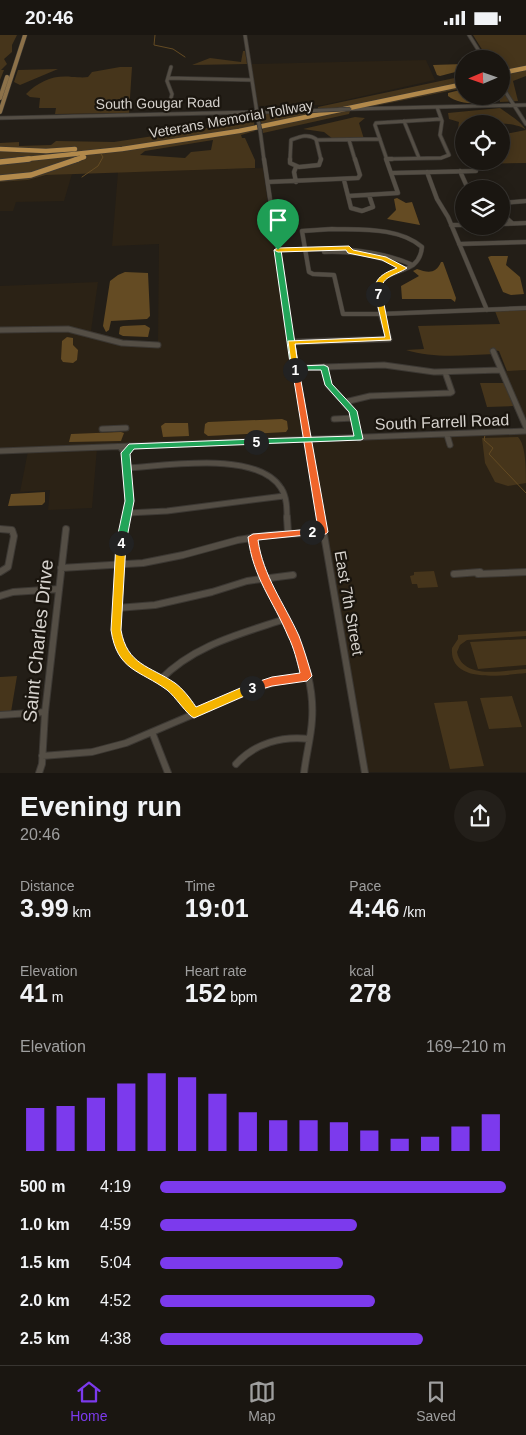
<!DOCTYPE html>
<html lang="en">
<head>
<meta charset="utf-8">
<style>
	:root { --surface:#1a1611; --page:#231f1a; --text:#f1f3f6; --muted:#9f9f9f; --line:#383531; --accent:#7c3aed }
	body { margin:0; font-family:Arial,sans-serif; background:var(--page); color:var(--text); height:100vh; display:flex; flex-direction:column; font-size:19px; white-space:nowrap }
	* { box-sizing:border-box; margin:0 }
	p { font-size:16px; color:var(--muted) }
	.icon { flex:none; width:28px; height:28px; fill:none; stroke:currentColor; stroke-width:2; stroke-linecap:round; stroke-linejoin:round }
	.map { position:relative; height:738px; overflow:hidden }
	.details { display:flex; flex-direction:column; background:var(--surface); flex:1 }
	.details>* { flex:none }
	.needle { width:32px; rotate:268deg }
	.buttons { position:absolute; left:455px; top:15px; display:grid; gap:10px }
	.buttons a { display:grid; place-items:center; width:55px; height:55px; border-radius:50%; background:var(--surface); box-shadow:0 2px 12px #0003,0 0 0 1px var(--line); font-size:25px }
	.pin { position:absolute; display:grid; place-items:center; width:42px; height:42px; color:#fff; margin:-51px -21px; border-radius:50% 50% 50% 0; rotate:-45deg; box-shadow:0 0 5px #0007 }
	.pin .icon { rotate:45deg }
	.km { position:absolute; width:25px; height:25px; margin:-12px; border-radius:50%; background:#222; color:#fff; font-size:14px; line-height:25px; text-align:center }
	.round { display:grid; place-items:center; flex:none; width:52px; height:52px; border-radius:26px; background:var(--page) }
	.headline { display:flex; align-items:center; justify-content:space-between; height:85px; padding:0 20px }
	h1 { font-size:28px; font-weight:800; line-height:38px }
	.stats { display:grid; grid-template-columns:repeat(3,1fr); gap:8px; height:85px; padding:5px 20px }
	.stats div { display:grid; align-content:center }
	.stats b { font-size:25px; font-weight:800 }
	.stats small { font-size:14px; font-weight:400 }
	.stats p { font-size:14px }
	.chart { height:140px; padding:10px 20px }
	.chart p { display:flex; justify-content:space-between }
	.chart svg { width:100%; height:90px; margin-top:5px; stroke:var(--accent); stroke-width:6 }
	ul { padding:0 20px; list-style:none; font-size:16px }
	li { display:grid; grid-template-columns:80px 60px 1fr; align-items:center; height:38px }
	li i { height:12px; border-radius:6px; background:var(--accent) }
	.status { display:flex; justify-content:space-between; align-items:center; height:35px; padding:0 25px; background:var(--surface); direction:ltr }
	.status svg { height:14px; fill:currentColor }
	.dock { display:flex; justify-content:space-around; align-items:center; height:70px; border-top:1px solid var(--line); background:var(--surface); font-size:14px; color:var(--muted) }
	.dock a { display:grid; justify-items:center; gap:2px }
	.dock .selected { color:var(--accent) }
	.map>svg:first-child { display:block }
	.built { fill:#2b2215 }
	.green { fill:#46351b; fill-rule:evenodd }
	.water { fill:#644b23 }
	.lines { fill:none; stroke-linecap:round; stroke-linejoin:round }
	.stream { stroke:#644b23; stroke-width:1 }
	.minor-far3-casing { stroke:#3c3833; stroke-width:4.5 }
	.minor-far2-casing { stroke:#3c3833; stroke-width:5 }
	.minor-far1-casing { stroke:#3c3833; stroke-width:7 }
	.minor-casing { stroke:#3c3833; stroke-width:8 }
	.major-casing { stroke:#3c3833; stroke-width:5 }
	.highway-far1-casing { stroke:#3c3833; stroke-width:5.5 }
	.highway-casing { stroke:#3c3833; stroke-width:7 }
	.minor-far3 { stroke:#544e45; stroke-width:3 }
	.minor-far2 { stroke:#544e45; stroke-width:4 }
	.minor-far1 { stroke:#544e45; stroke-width:5 }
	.minor { stroke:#544e45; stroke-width:6 }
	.major { stroke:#8c7149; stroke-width:4 }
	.highway-far1 { stroke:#b2894b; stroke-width:4.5 }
	.highway { stroke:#b2894b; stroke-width:5.5 }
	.minor-bridge-casing { stroke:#3c3833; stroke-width:4.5; stroke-linecap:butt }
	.minor-bridge { stroke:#544e45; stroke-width:3 }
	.split-1 { fill:#22a559; stroke:#fff }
	.split-2 { fill:#f0652b; stroke:#fff }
	.split-3 { fill:#f0652b; stroke:#fff }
	.split-4 { fill:#f5b400; stroke:#fff }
	.split-5 { fill:#22a559; stroke:#fff }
	.split-6 { fill:#22a559; stroke:#fff }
	.split-7 { fill:#f5b400; stroke:#fff }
	.split-8 { fill:#f5b400; stroke:#fff }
	.labels { text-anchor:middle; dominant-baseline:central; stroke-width:4.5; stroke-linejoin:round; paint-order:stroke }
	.far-street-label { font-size:14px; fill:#d6d2cd; stroke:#1a150e }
	.street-label { font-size:16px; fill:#d6d2cd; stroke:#1a150e }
	.near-street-label { font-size:19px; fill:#d6d2cd; stroke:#1a150e }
</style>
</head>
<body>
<div class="status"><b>20:46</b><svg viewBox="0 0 49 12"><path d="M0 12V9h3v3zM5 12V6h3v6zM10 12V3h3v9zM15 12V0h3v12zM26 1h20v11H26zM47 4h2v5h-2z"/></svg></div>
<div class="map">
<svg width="526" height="738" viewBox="0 0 526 738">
	<rect width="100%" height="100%" fill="#231e17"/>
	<!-- built -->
	<path class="built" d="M426 25 435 45 323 70 258 71 251 29Z
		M263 133 291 338 305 403 0 414V251L98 247 91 296 127 305 158 307 159 209 112 211 118 137Z
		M72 139 64 166 16 167 13 176H0V147L28 145 48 140Z
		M526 335V389L504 336Z
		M526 398V737H368L312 407Z
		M97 413 92 473 48 475 50 455 20 457 28 416Z"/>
	<!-- green -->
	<path class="green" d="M0 0H17L12 10V17L4 24 7 29 1 35H4L0 45Z
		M473 0H526V41L513 46 518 66 500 67 499 61H501V24H488Z
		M243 16H245L247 29 192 30 210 23 241 27Z
		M120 32H132L129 78 55 79 56 73H39L40 63 30 62 26 59C40 46 53 40 72 42 78 42 82 43 88 42L92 37Z
		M58 34 20 50 14 47 18 35Z
		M464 41V53L350 76 349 79 263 98 260 80 264 78 318 74V72Z
		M500 73C509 80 520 85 526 95 515 85 479 89 464 89V125L457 121C464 110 456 100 459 87L449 84 448 78Z
		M232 80 245 84V87L254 86 255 96 241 100 242 103H245L255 125V133L46 140 28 145 0 147V108L19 107V111L51 110 56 106 114 107 233 89ZM213 105 211 115 191 117 185 123 140 120 145 116Z
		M355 82 365 83 359 88 364 104H333L324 97 303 94Z
		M526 95V128L472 129 467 126H501V114L505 113 501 107V100Z
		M526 275V335L507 336 499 316 494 315 495 319C465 320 435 324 406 315L424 314 418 291 500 289 495 276Z
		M480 348H504L514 371 487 372Z
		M518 402C526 410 526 435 526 448L508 451 495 447 485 428 482 403Z
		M434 536 438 552 418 553 417 549H412L410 541 414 540V537Z
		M526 596V601L467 605 460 610 457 617C463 646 506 635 526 634V638C504 640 449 650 452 613L458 604V600Z
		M526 604V630L478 634 470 607Z
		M17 641 11 677H0V642Z
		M512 661 522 692 489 694 480 663Z
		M467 666 484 731 450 734 434 668Z"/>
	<!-- water -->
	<path class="water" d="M463 29V35L440 41 437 40 433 30Z
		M464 54V61H496L498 64 495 67C480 68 461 71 448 61V58Z
		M397 163 406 168 412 167 420 190 387 184 396 175 394 164Z
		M491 221H508L506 230 520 242 524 259 511 260 503 257 488 222Z
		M441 227H443L456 263 455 267 451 264H402L401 251 419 241 413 236 417 234C428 238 436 239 441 227Z
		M125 237 148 238 150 281 147 284 111 286 109 295 106 297 103 291 110 246 118 240Z
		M145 290 150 293 148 302 123 301 119 299 120 292 123 291Z
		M67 302 73 303V310L78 315 77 325 73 328 63 327 61 324 62 306Z
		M282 384 287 386 288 394 286 397 208 401 204 398 205 389 208 387Z
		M165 388H188L189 401 163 402 161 391Z
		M121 397 124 398 121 406 69 407 71 399Z
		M45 457V467L42 470 8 471 11 459Z"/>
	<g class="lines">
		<!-- stream -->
		<path class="stream" d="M155 0 154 10 173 14 185 22
			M82 142 98 131 103 122 101 119
			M485 400 484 405 493 413 489 419 526 458"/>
		<defs>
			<path id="minor-far3" d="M245 0 258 84
				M469 0 484 24
				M168 43 252 45
				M501 50 526 89
				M350 74 526 70
				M167 79 172 59 167 46 171 32
				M0 83 305 76
				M404 86 419 123
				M260 95 264 125
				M316 105 380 104
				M349 105 355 125
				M387 124 441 123 449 120 440 100 442 86 437 72
				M290 125 291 105C299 102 308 98 316 104L321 125
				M387 125 375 90 376 88 441 84"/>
			<path id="minor-far2" d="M264 124 288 283
				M290 124V128L299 132 319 130 321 124
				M387 124H392
				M296 132 294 137 296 147
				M460 136 468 154
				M427 137 437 164 448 182 487 275
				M392 138 476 136
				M344 145 351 173 362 176 373 172 369 160
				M268 147 358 143 360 140 355 124
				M348 161 398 158 386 124
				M501 168 526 166
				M501 178 512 188
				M501 189 526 188
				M451 190H464
				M332 194C361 195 399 192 422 212 419 240 394 231 378 248L377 260 381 279H343L334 240 313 239 309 237 302 196Z
				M459 209 526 207
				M278 215C325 213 369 211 413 230
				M324 217C352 216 378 219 403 233
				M381 279 383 283
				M381 279 526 273"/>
			<path id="minor-far1" d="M287 282 321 484
				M0 295 68 294 122 308 158 310
				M291 307 389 304 382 282
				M493 316 526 392
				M324 332 328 350 354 379 359 403
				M295 333 384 330 434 337 501 335
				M345 367 370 361 450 358 452 357 445 337
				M334 384 354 383
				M102 394 126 393
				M447 400 450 410
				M120 412 125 418 130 466 126 484
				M0 416 526 396
				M126 433C166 431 257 415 281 453 287 462 287 474 287 484
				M128 478 167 476 284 461"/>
			<path id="minor" d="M127 482 120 515 116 595C126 637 146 630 174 653 182 660 188 669 193 678
				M287 482 288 498
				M321 482 365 738
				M0 494 12 495 14 501 8 532 0 537
				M253 502C260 542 280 568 295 604 306 628 314 658 312 685 311 703 306 720 304 738
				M61 533 143 528 183 520 238 505 270 500 323 497
				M454 539 480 537
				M478 539 526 537
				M0 561 13 557 59 554
				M117 573 155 570 212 557 247 546 293 540
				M160 645C194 610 240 599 285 584
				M0 680 45 677
				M152 697 168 738
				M42 721 92 717 126 708 253 654 280 646 307 641
				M236 729C255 708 282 701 309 704
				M39 738 42 729 45 677 66 494"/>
			<path id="major" d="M0 63 7 42
				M0 77 25 0"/>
			<path id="highway-far1" d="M501 38 526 33
				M0 114 46 116 75 114
				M17 125 122 114 239 96 464 49
				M75 125 84 122"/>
			<path id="highway" d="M0 127 29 124
				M0 143 31 140 78 124"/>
		</defs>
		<!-- minor-far3 casing -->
		<use href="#minor-far3" class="minor-far3-casing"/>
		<!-- minor-far2 casing -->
		<use href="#minor-far2" class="minor-far2-casing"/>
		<!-- minor-far1 casing -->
		<use href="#minor-far1" class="minor-far1-casing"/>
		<!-- minor casing -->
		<use href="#minor" class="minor-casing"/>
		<!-- major casing -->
		<use href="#major" class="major-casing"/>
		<!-- highway-far1 casing -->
		<use href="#highway-far1" class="highway-far1-casing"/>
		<!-- highway casing -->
		<use href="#highway" class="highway-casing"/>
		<!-- minor-far3 -->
		<use href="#minor-far3" class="minor-far3"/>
		<!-- minor-far2 -->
		<use href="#minor-far2" class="minor-far2"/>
		<!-- minor-far1 -->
		<use href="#minor-far1" class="minor-far1"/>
		<!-- minor -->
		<use href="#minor" class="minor"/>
		<!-- major -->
		<use href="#major" class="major"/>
		<!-- highway-far1 -->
		<use href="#highway-far1" class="highway-far1"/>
		<!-- highway -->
		<use href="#highway" class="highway"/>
		<defs>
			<path id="minor-bridge" d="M305 76 350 74
				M258 84 260 95"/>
		</defs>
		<!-- minor-bridge casing -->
		<use href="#minor-bridge" class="minor-bridge-casing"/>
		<!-- minor-bridge -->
		<use href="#minor-bridge" class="minor-bridge"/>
	</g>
	<!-- split-1 -->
	<path class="split-1" d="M278 213 281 215 299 335 295 337 291 335 274 215Z"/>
	<!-- split-2 -->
	<path class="split-2" d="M292 333 299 335 328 497C324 502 312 502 308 497L309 495 318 494Z"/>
	<!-- split-3 -->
	<path class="split-3" d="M312 494 316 495V499L258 505C263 541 284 568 299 601 304 614 308 628 312 641L307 646 272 651 252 657 248 656 247 653 248 650 272 642 300 638C297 626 294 613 288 601 273 565 253 543 248 502L253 499Z"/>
	<!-- split-4 -->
	<path class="split-4" d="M121 504 126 508 121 595C127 630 150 631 175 648 183 654 190 663 196 672L252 648 256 650 257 653 256 656 194 683C187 680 175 661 167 655 140 635 117 636 111 595L116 508Z"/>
	<!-- split-5 -->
	<path class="split-5" d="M256 404 260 407 259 409 134 414 130 419 134 466 126 508 121 511 118 510 116 508 125 466 121 418 129 409Z"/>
	<!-- split-6 -->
	<path class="split-6" d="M324 330 328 332 332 349 357 376 363 404 361 405 253 409 251 407 256 404 354 401 349 377 325 350 321 335H298L295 333 298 331Z"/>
	<!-- split-7 -->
	<path class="split-7" d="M378 257 382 259 391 305 295 309 298 331 302 333 298 335H292L288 306 385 302 375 259Z"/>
	<!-- split-8 -->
	<path class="split-8" d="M349 211 353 215 386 222 407 233C395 241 379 241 382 259L378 261 375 259C373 243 384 238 397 233L382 225 348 218 346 215 278 217 274 215 278 213Z"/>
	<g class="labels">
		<!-- far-street labels -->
		<g class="far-street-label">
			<text transform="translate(158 68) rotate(-1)">South Gougar Road</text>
			<text transform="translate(231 84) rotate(-10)">Veterans Memorial Tollway</text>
		</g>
		<!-- street labels -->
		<g class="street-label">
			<text transform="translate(442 387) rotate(-2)">South Farrell Road</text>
			<text transform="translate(349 568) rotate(80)">East 7th Street</text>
		</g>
		<!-- near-street labels -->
		<g class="near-street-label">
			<text transform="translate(38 606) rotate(-84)">Saint Charles Drive</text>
		</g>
	</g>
</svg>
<div class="buttons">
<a><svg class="needle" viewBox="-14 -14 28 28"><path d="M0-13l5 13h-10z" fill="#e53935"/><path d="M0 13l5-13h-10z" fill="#9f9f9f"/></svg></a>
<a><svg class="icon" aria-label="locate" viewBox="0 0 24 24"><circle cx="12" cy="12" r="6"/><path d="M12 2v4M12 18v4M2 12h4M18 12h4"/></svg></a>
<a><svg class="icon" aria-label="layers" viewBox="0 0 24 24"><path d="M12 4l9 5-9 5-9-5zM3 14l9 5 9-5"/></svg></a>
</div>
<div class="pin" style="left:278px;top:215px;background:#1e9e55"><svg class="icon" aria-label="arrive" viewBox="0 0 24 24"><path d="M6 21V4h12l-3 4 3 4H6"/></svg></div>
<b class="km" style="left:295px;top:335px">1</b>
<b class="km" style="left:312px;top:497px">2</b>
<b class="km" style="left:252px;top:653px">3</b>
<b class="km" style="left:121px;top:508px">4</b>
<b class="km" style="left:256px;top:407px">5</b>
<b class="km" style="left:378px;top:259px">7</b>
</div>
<section class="details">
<div class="headline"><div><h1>Evening run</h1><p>20:46</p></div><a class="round"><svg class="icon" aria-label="share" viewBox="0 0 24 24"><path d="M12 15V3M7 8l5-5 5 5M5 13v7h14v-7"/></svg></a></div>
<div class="stats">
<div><p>Distance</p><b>3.99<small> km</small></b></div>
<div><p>Time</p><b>19:01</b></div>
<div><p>Pace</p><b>4:46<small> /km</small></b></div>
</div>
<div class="stats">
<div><p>Elevation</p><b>41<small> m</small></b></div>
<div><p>Heart rate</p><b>152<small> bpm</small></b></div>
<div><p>kcal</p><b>278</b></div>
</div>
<div class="chart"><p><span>Elevation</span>169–210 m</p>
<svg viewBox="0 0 160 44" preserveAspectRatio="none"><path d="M5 44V23M15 44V22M25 44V18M35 44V11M45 44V6M55 44V8M65 44V16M75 44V25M85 44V29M95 44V29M105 44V30M115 44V34M125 44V38M135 44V37M145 44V32M155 44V26"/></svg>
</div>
<ul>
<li><b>500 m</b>4:19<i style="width:100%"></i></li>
<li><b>1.0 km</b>4:59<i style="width:57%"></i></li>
<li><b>1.5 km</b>5:04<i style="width:53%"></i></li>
<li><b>2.0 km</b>4:52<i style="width:62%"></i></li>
<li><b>2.5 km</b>4:38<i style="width:76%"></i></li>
</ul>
</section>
<nav class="dock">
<a class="selected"><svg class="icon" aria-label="home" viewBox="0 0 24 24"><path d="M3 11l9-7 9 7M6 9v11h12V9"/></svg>Home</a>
<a><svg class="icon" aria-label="map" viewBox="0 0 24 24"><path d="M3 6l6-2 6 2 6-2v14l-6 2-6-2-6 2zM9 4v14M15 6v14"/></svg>Map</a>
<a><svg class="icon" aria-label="saved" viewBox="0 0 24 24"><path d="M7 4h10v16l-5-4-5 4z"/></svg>Saved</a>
</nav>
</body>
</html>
